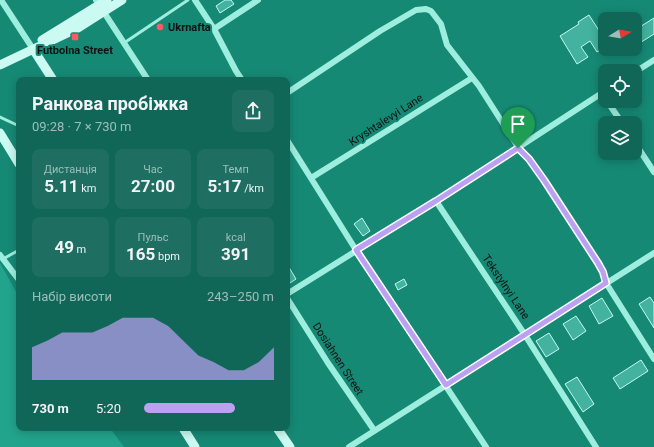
<!DOCTYPE html>
<html lang="uk">
<head>
<meta charset="utf-8">
<style>
	:root { --surface:#106758; --page:#1e6f61; --text:#f1f3f6; --muted:#9cbeba; --accent:#bca0f2 }
	body { margin:0; font-family:Roboto,sans-serif; background:var(--page); color:var(--text); height:100vh; display:flex; flex-direction:column; font-size:15px; white-space:nowrap }
	* { box-sizing:border-box; margin:0 }
	p { font-size:13px; color:var(--muted) }
	.icon { flex:none; width:22px; height:22px; fill:none; stroke:currentColor; stroke-width:2; stroke-linecap:round; stroke-linejoin:round }
	.map { position:relative; flex:1; overflow:hidden }
	.sheet { position:absolute; left:16px; top:77px; width:274px; height:354px; display:flex; flex-direction:column; background:var(--surface); border-radius:8px; box-shadow:0 2px 10px #0003 }
	.sheet>* { flex:none }
	.needle { width:26px; rotate:79deg }
	.buttons { position:absolute; left:598px; top:12px; display:grid; gap:8px }
	.buttons a { display:grid; place-items:center; width:44px; height:44px; border-radius:8px; background:var(--surface); box-shadow:0 2px 10px #0003; font-size:20px }
	.pin { position:absolute; display:grid; place-items:center; width:34px; height:34px; color:#fff; margin:-41px -17px; border-radius:50% 50% 50% 0; rotate:-45deg; box-shadow:0 0 4px #0007 }
	.pin .icon { rotate:45deg }
	.round { display:grid; place-items:center; flex:none; width:42px; height:42px; border-radius:8px; background:var(--page) }
	.head { display:flex; align-items:center; justify-content:space-between; height:68px; padding:0 16px }
	h1 { font-size:18px; font-weight:700; line-height:30px }
	.stats { display:grid; grid-template-columns:repeat(3,1fr); gap:6px; height:68px; padding:4px 16px }
	.stats div { display:grid; align-content:center; border-radius:8px; background:var(--page); text-align:center }
	.stats b { font-size:17px; font-weight:700 }
	.stats small { font-size:11px; font-weight:400 }
	.stats p { font-size:11px }
	.chart { height:112px; padding:8px 16px }
	.chart p { display:flex; justify-content:space-between }
	.chart svg { width:100%; height:72px; margin-top:4px; fill:var(--accent); opacity:.7 }
	ul { padding:0 16px; list-style:none; font-size:13px }
	li { display:grid; grid-template-columns:64px 48px 1fr; align-items:center; height:30px }
	li i { height:10px; border-radius:5px; background:var(--accent) }
	.map>svg:first-child { display:block }
	.green { fill:#22a48c }
	.building { fill:#43b3a0; stroke:#c4faf0 }
	.lines { fill:none; stroke-linecap:round; stroke-linejoin:round }
	.lane { stroke:#9eeedf; stroke-width:3 }
	.street { stroke:#9eeedf; stroke-width:6 }
	.secondary { stroke:#cbfaf2; stroke-width:9 }
	.route-casing { stroke:#fff; stroke-width:8 }
	.route { stroke:#bca0f2; stroke-width:5 }
	.poi-dot { fill:#ff5b5f; stroke:#168975; stroke-width:1.5 }
	.labels { text-anchor:middle; dominant-baseline:central; stroke-width:4; stroke-linejoin:round; paint-order:stroke }
	.poi-label { font-size:11px; font-weight:bold; fill:#111; stroke:#168975; text-anchor:start }
	.street-label { font-size:11px; fill:#111; stroke:#168975 }
</style>
</head>
<body>
<div class="map">
<svg width="654" height="447" viewBox="0 0 654 447">
	<rect width="100%" height="100%" fill="#168975"/>
	<!-- green -->
	<path class="green" d="M0 263 19 297V428H110L124 447H0Z"/>
	<!-- building -->
	<path class="building" d="M225 0H231L234 4 220 13 216 6Z
		M589 15 605 40V47L597 52 590 41 581 47 588 57 577 64 560 36 579 24 578 22Z
		M654 18V34L635 46V30Z
		M362 218 370 231 363 236 354 224Z
		M287 264 296 279 287 285Z
		M404 279 407 285 398 290 395 284Z
		M650 297 654 303V328L639 304Z
		M602 298 613 316 599 324 589 306Z
		M576 316 586 331 573 340 563 324Z
		M549 333 559 349 546 357 536 341Z
		M641 360 648 371 620 389 613 378Z
		M577 377 594 404 583 412 565 384Z"/>
	<g class="lines">
		<!-- lane -->
		<path class="lane" d="M124 43 188 0
			M0 117 19 126
			M3 259 19 250"/>
		<!-- street -->
		<path class="street" d="M1 0 33 49
			M96 0 148 80
			M195 0 214 29 236 71 242 80
			M214 29 258 0
			M635 72 654 60
			M287 93 380 31 416 10 426 9 431 11 441 24 447 45 479 86 518 147 529 159 544 180 598 263 603 272 606 283 654 359
			M607 101 622 123
			M287 140 356 250 486 447
			M635 143 654 172
			M311 178 472 78
			M436 201 525 335 596 447
			M0 255 19 280
			M287 294 436 201 605 91
			M287 298 328 363 374 430
			M349 447 654 253"/>
		<!-- secondary -->
		<path class="secondary" d="M42 40 107 0
			M33 49 53 80
			M0 65 78 28 122 0
			M0 133 19 164
			M183 428 195 447
			M277 428 290 447"/>
	</g>
	<g class="lines">
		<defs>
			<path id="route" d="M518 148 529 159 544 180 598 263 603 272 606 283 446 385 356 250 436 201Z"/>
		</defs>
		<!-- route casing -->
		<use href="#route" class="route-casing"/>
		<!-- route -->
		<use href="#route" class="route"/>
	</g>
	<!-- markers -->
	<g class="poi-dot">
		<circle cx="160" cy="27" r="4"/>
		<rect x="71" y="33" width="8" height="8" rx="2"/>
	</g>
	<g class="labels">
		<!-- poi labels -->
		<g class="poi-label">
			<text x="168" y="27">Ukrnafta</text>
			<text x="75" y="50" text-anchor="middle">Futbolna Street</text>
		</g>
		<!-- street labels -->
		<g class="street-label">
			<text transform="translate(386 120) rotate(-33)">Kryshtalevyi Lane</text>
			<text transform="translate(506 287) rotate(56)">Tekstylnyi Lane</text>
			<text transform="translate(338 359) rotate(57)">Dosiahnen Street</text>
		</g>
	</g>
</svg>
<div class="buttons">
<a><svg class="needle" viewBox="-14 -14 28 28"><path d="M0-13l5 13h-10z" fill="#e53935"/><path d="M0 13l5-13h-10z" fill="#9cbeba"/></svg></a>
<a><svg class="icon" aria-label="locate" viewBox="0 0 24 24"><circle cx="12" cy="12" r="6"/><path d="M12 2v4M12 18v4M2 12h4M18 12h4"/></svg></a>
<a><svg class="icon" aria-label="layers" viewBox="0 0 24 24"><path d="M12 4l9 5-9 5-9-5zM3 14l9 5 9-5"/></svg></a>
</div>
<div class="pin" style="left:518px;top:148px;background:#1e9e55"><svg class="icon" aria-label="arrive" viewBox="0 0 24 24"><path d="M6 21V4h12l-3 4 3 4H6"/></svg></div>
<section class="sheet">
<div class="head"><div><h1>Ранкова пробіжка</h1><p>09:28 · 7 × 730 m</p></div><a class="round"><svg class="icon" aria-label="share" viewBox="0 0 24 24"><path d="M12 15V3M7 8l5-5 5 5M5 13v7h14v-7"/></svg></a></div>
<div class="stats">
<div><p>Дистанція</p><b>5.11<small> km</small></b></div>
<div><p>Час</p><b>27:00</b></div>
<div><p>Темп</p><b>5:17<small> /km</small></b></div>
</div>
<div class="stats">
<div><b>49<small> m</small></b></div>
<div><p>Пульс</p><b>165<small> bpm</small></b></div>
<div><p>kcal</p><b>391</b></div>
</div>
<div class="chart"><p><span>Набір висоти</span>243–250 m</p>
<svg viewBox="0 0 160 44" preserveAspectRatio="none"><path d="M0 44V24L10 20L20 15L30 15L40 15L50 11L60 6L70 6L80 6L90 11L100 20L110 29L120 33L130 38L140 38L150 33L160 24V44z"/></svg>
</div>
<ul>
<li><b>730 m</b>5:20<i style="width:70%"></i></li>
</ul>
</section>
</div>
</body>
</html>
